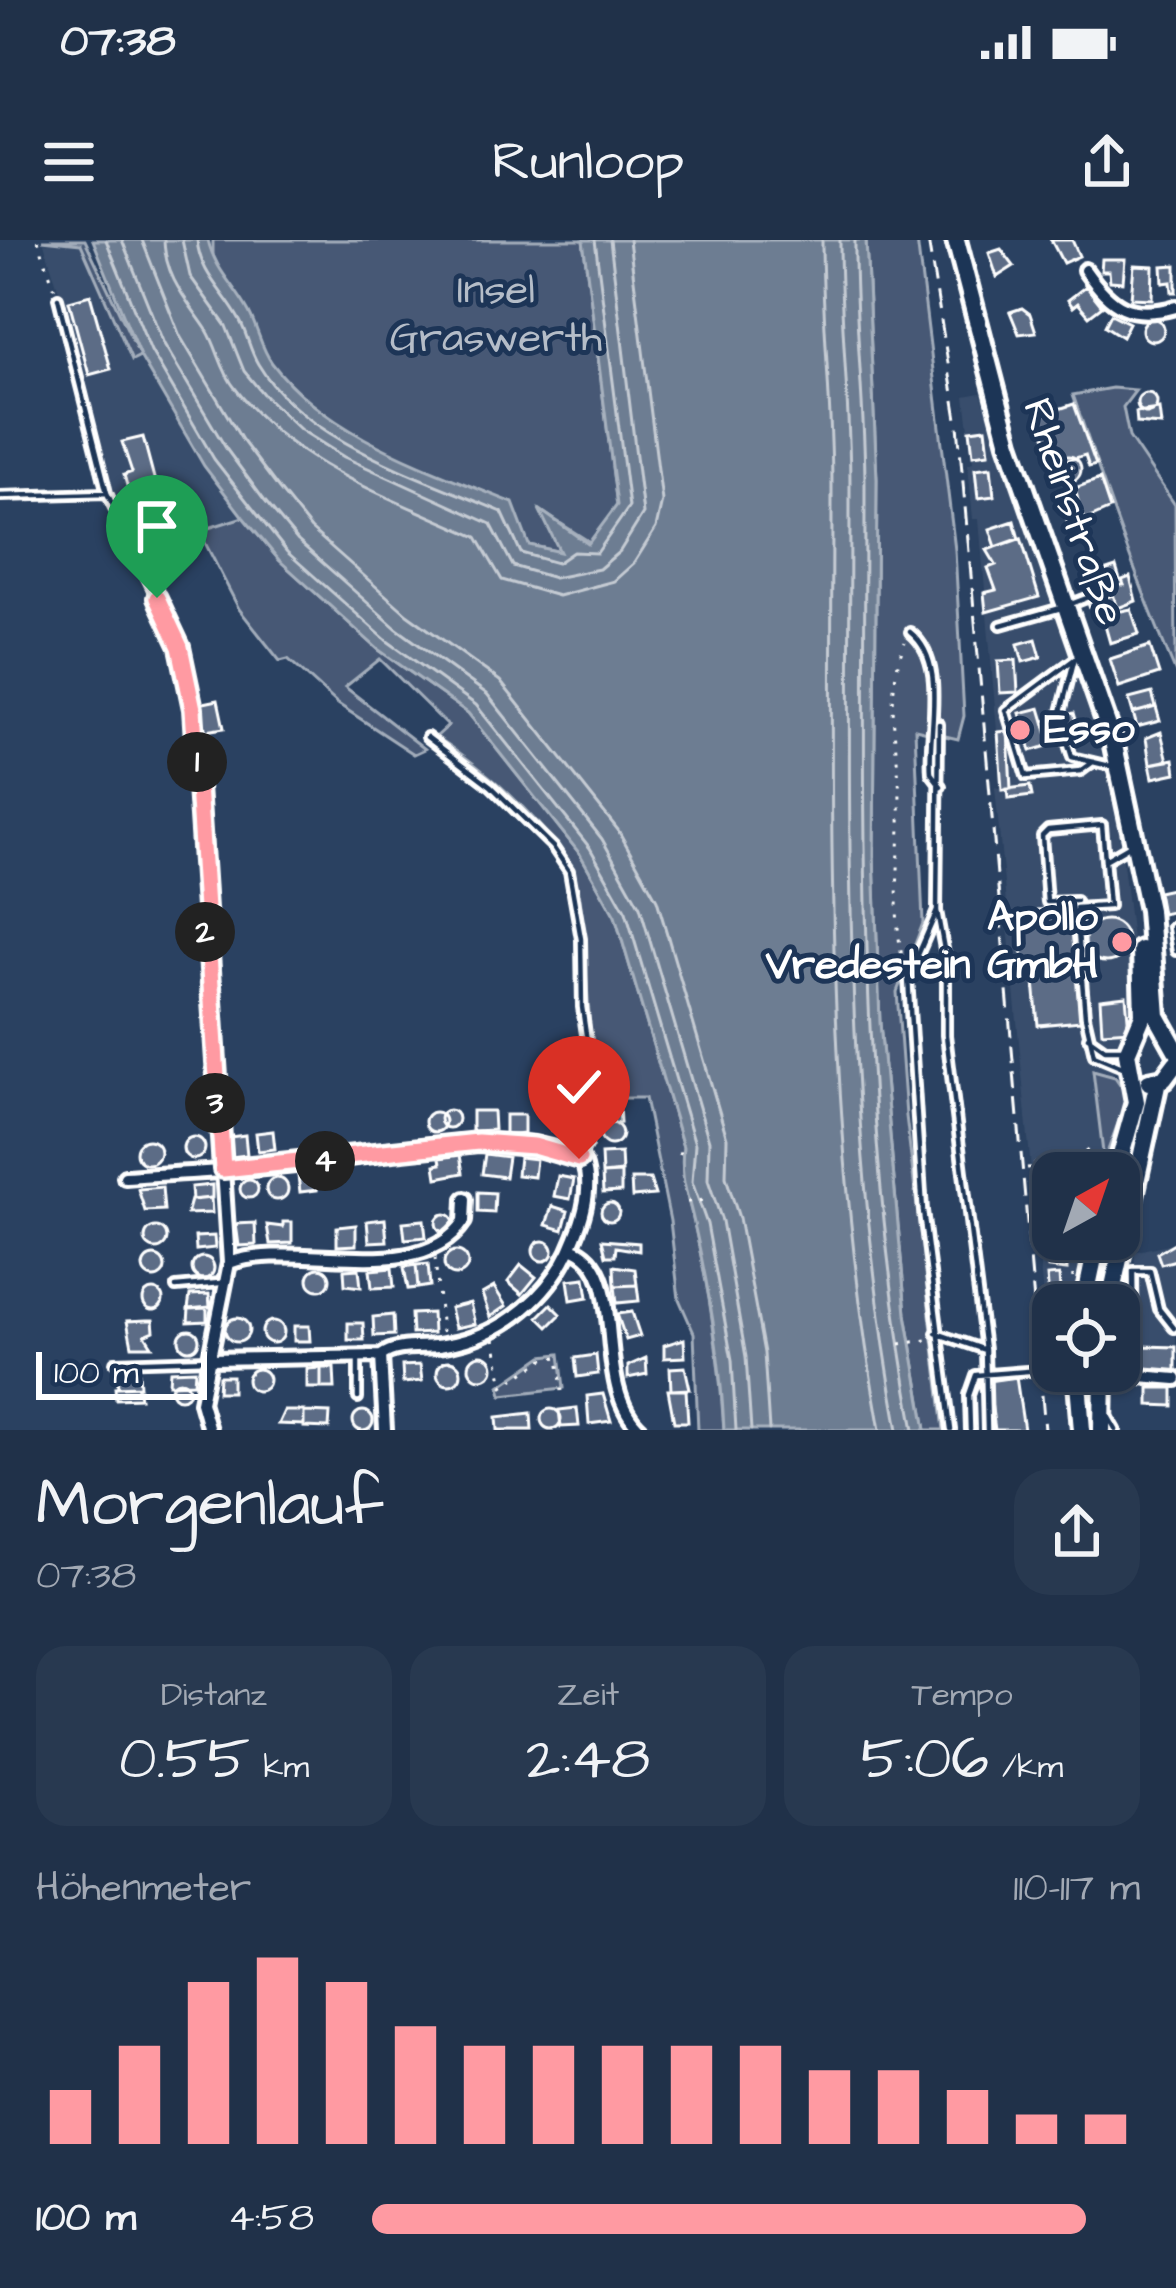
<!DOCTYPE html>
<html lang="de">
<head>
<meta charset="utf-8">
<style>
	:root { --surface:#203149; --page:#283950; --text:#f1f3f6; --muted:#a2a9b4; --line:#3d4c61; --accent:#ff9aa2 }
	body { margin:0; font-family:"Architects Daughter",sans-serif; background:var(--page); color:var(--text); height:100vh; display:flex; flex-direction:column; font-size:45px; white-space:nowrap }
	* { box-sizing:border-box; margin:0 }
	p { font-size:39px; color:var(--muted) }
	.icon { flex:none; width:66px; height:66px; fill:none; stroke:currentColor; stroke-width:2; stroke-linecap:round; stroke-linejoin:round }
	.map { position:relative; height:1190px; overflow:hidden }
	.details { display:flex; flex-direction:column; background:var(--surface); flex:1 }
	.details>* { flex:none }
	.needle { width:78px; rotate:40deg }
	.controls { position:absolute; left:1032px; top:912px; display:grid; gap:24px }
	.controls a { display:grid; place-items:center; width:108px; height:108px; border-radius:24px; background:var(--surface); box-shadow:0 3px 9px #0004,0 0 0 3px var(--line); font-size:60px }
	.scale { position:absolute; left:36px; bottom:30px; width:171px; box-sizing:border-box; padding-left:12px; border:6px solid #fff; border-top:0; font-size:33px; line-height:42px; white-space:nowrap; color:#fff; -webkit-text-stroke:9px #1d3557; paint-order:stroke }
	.pin { position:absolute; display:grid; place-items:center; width:102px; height:102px; color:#fff; margin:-123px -51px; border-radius:50% 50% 50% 0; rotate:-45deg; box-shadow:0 0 12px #0007 }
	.pin .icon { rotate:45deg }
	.km { position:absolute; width:60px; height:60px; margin:-30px; border-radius:50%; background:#222; color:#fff; font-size:33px; line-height:60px; text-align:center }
	.round { display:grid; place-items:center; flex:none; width:126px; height:126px; border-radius:36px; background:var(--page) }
	.overview { display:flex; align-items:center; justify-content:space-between; height:204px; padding:0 36px }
	h1 { font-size:66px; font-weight:600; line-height:90px }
	.figures { display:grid; grid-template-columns:repeat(3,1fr); gap:18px; height:204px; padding:12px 36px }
	.figures div { display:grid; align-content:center; border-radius:30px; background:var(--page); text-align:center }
	.figures b { font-size:60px; font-weight:600 }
	.figures small { font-size:33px; font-weight:400 }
	.figures p { font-size:33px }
	.chart { height:336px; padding:24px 36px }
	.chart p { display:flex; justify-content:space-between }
	.chart svg { width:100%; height:216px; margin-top:12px; stroke:var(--accent); stroke-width:6 }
	ul { padding:0 36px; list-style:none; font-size:39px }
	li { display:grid; grid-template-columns:192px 144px 1fr; align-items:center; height:90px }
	li i { height:30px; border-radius:15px; background:var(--accent) }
	.status { display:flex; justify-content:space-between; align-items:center; height:84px; padding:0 60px; background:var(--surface); direction:ltr }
	.status svg { height:33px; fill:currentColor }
	header { display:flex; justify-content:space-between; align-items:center; height:156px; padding:0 36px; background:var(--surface); font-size:54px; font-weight:600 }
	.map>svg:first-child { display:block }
	.built { fill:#394e6c }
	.green { fill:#465975; stroke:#a2acba; stroke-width:3 }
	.water { fill:#6d7d92; stroke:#a7b1be; stroke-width:3 }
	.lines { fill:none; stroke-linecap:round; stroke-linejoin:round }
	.shore { stroke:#c5cbd3; stroke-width:3 }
	.building { fill:#5b6c86; stroke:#fff; stroke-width:3 }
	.service-casing { stroke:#fff; stroke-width:14 }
	.minor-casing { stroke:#fff; stroke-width:20 }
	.primary-casing { stroke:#fff; stroke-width:26 }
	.path { stroke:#fff; stroke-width:3; stroke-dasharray:3 9; stroke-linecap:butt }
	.service { stroke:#1d3557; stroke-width:4.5 }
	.minor { stroke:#1d3557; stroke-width:10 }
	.primary { stroke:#1d3557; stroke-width:16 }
	.rail { stroke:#fff; stroke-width:3; stroke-dasharray:18 9; stroke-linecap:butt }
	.route-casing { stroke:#fff; stroke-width:24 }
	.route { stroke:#ff9aa2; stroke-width:15 }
	.poi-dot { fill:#ff9aa2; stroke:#1d3557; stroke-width:4.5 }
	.labels { text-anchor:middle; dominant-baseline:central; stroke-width:10; stroke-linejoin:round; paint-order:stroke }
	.park-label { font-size:42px; fill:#b5bdc8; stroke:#1d3557 }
	.street-label { font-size:42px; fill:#fff; stroke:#1d3557 }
	.poi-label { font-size:42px; font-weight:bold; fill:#fff; stroke:#1d3557; text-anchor:start }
</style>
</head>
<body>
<div class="status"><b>07:38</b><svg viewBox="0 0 49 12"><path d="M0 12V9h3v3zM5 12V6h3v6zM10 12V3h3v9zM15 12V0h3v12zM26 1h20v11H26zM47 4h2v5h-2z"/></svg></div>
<header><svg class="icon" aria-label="menu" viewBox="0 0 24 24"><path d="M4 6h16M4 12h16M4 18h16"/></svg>Runloop<svg class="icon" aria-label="share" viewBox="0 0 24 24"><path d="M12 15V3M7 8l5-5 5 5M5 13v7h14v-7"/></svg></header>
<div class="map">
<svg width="1176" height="1190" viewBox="0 0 1176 1190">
	<rect width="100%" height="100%" fill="#2a4161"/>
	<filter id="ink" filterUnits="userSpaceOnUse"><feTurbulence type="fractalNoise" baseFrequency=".00833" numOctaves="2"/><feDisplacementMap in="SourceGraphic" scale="24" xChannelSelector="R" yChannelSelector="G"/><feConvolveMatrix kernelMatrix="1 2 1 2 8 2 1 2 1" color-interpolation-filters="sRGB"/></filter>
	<g filter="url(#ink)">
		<!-- built -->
		<path class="built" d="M44 3 81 4 132 120 140 116 204 226 243 277 141 314 98 214 71 90Z
			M981 153 1097 496 1118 582 1134 717 1135 783 1117 805 1113 833 1127 866 1116 900 1108 903 1101 933H1053V999H1089L1079 1065H1053L1049 1120 995 547 1002 549 979 279H973L968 224 973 222 965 156Z
			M1176 1002V1133L1144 1132 1134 1012Z"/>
		<!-- green -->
		<path class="green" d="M42 0H85L140 116 132 120 81 4Z
			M213 0H583L617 266 596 306 541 271 562 312 529 305 332 190 267 134 249 73 213 23Z
			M866 0H917L955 310 964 476 958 499 915 489 923 683 897 752 906 876 944 1190H926L906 1074 880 783 874 616 877 239Z
			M1112 148 1136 150 1123 167 1129 197 1175 265 1176 433C1137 342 1105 248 1073 155Z
			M243 277 279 320 379 410 468 473 580 614 615 676 683 907C680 943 688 955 695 988 710 1054 720 1122 724 1190H698L694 1093 679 1059 670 981 645 858H598C587 792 588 722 580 658 573 602 482 525 436 497L448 486 380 419 345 447 425 509 414 514 338 464 288 419 280 421 239 369 199 291Z
			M1093 831 1115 837 1128 856 1104 921Z
			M560 1114 564 1148 502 1155 500 1146 543 1116Z"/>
		<!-- water -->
		<path class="water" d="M93 0H208C215 30 235 46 249 72 258 89 261 108 272 123 328 197 431 229 513 263L529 305 560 312 539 269 588 304 617 265 583 0H866L877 239 874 616 880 783 906 1074 926 1190H724C721 1122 710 1054 695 988 688 952 680 946 683 907L615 676 580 614 468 473 379 410 279 320 243 277 204 226 140 116Z"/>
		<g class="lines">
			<!-- shore -->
			<path class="shore" d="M106 0 151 111 214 219 253 269 287 312 386 400 476 465 590 608 626 672 695 904 692 942 707 984 732 1120 736 1190
				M122 0 164 104 227 210 264 260 298 301 396 388 487 454 602 599 640 667 709 901 708 940 722 981 746 1117 751 1190
				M142 0 180 96 242 200 279 249 311 289 407 374 500 441 618 590 657 660 727 898 726 937 739 978 764 1113 769 1190
				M164 0C165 38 187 60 207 90 218 108 221 131 235 148 295 227 390 257 477 297L502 340 558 356 614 341 634 323 656 288 662 261 629 0
				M182 0 190 36 226 86 244 131 263 154 301 190 344 217 491 284 513 326 554 338 599 329 620 311 643 274 610 0
				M197 0C200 35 225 52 240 81 247 94 250 111 258 124 305 203 422 237 502 272L521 313 557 323 573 312 597 313 629 267 595 0
				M822 0C822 82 832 164 832 246 832 561 822 878 880 1190
				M840 0C840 82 850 164 850 246 850 561 840 878 898 1190
				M855 0C854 82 865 164 865 246 865 561 855 878 914 1190"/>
		</g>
		<!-- building -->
		<path class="building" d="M1051 0H1072L1079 16 1063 23Z
			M1001 9 1014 26 997 37 989 13Z
			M1102 19H1125L1123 42 1110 41 1109 31H1101Z
			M1134 25 1153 26 1152 59 1131 58Z
			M1176 25V52H1172L1171 42 1163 43 1162 26Z
			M1086 46 1102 66 1089 76 1078 63 1073 67 1068 60Z
			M90 55 111 129 89 135 69 61Z
			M1022 68 1030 74 1036 92 1019 94 1010 72Z
			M1111 74 1129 83 1122 97 1105 86Z
			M1142 90a11 11 0 1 1 22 0a11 11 0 1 1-22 0Z
			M1137 163a10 10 0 1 1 20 0a10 10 0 1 1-20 0Z
			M1074 164 1096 225 1089 227 1085 215 1055 224 1038 176Z
			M1159 169 1161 185 1137 183 1136 172Z
			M986 188 989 213 973 215 970 190Z
			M143 197 155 242 128 249 124 235 132 232 122 202Z
			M1055 229a13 13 0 1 1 26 0a13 13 0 1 1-26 0Z
			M991 227 994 256 978 258 975 229Z
			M1100 239 1110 269 1083 281 1075 248Z
			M156 262 161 272 136 283 132 273Z
			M1067 281a9 9 0 1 1 18 0a9 9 0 1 1-18 0Z
			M1014 281 1019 299 996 307 990 289Z
			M167 282 173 296 155 303 149 290Z
			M1021 298 1039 357 986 372 984 353 996 350 988 328 996 325 987 310Z
			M1116 327 1120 340 1091 351 1086 337Z
			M1130 337 1136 361 1118 368 1110 346 1124 345 1122 340Z
			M1113 355 1118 368 1093 377 1088 363Z
			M1131 369 1139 394 1110 403 1102 375Z
			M1036 399 1041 417 1023 422 1018 404Z
			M1150 406 1159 434 1119 447 1110 419Z
			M1016 420 1018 452 1000 453 998 421Z
			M1152 453 1156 467 1133 473 1129 459Z
			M218 460 224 488 205 491 199 464Z
			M1156 467 1160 481 1137 487 1133 473Z
			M1040 468 1051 505 1031 511 1020 473Z
			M1074 473 1081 497 1051 505 1044 481Z
			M1008 491 1011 549 1002 550 998 492Z
			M1161 492 1168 521 1150 524 1146 498Z
			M1174 519 1176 533 1153 538 1150 524Z
			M1030 546 1032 556 1008 559 1007 549Z
			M1176 648V671L1162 674 1158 652Z
			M1070 668 1081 781 1038 785 1033 730H1024L1021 705 1037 670Z
			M1085 701a21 21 0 1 1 42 0a21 21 0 1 1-42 0Z
			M1126 756 1129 790 1102 792 1100 759Z
			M599 863H619L620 883 600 884Z
			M565 865 569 888 551 891 547 869Z
			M440 879a9 9 0 1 1 18 0a9 9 0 1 1-18 0Z
			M472 871H493L494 890 472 891Z
			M425 882a10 10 0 1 1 20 0a10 10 0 1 1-20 0Z
			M505 875H524V893L505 895Z
			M600 894a11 11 0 1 1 22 0a11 11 0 1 1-22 0Z
			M273 891 275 909 258 911 256 893Z
			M245 895 247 915 232 917 230 897Z
			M183 908a11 11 0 1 1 22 0a11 11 0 1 1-22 0Z
			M136 912a12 12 0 1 1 24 0a12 12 0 1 1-24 0Z
			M621 913 622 932 602 934 601 914Z
			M485 914 508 917 505 937 482 934Z
			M460 915 463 933 437 938 435 925 441 924 440 918Z
			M519 917 536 919 534 937 517 935Z
			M315 933 317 950 300 952 298 936Z
			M621 933V952L603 953 602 934Z
			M558 936 574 939 570 959 554 956Z
			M266 949a11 11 0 1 1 22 0a11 11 0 1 1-22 0Z
			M631 939H650L655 955 632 957Z
			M240 949a9 9 0 1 1 18 0a9 9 0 1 1-18 0Z
			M212 945V958L192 960 191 947Z
			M162 947 164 970 145 971 138 949Z
			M478 952 495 953 494 973 478 972Z
			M211 958 212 973 187 974 191 960Z
			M601 972a9 9 0 1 1 18 0a9 9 0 1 1-18 0Z
			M552 966 568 971 563 990 546 985Z
			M436 983a9 9 0 1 1 18 0a9 9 0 1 1-18 0Z
			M385 979 387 1001 369 1002 367 981Z
			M424 980 426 997 405 999 403 982Z
			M283 982H292V1003L270 1004 267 985 283 987Z
			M255 983 256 1005 239 1006 236 984Z
			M356 985V1005L337 1006V987Z
			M1053 986V999H1066L1067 1030 1048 1028 1045 987Z
			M145 998a11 11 0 1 1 22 0a11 11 0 1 1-22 0Z
			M214 996 215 1008 196 1010 195 997Z
			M602 1000 639 1003V1011L616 1007 615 1016H606Z
			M533 1011a10 10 0 1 1 20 0a10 10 0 1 1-20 0Z
			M1176 1002V1020L1161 1024 1157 1013Z
			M444 1023a12 12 0 1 1 24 0a12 12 0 1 1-24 0Z
			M143 1027a11 11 0 1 1 22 0a11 11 0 1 1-22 0Z
			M192 1028a11 11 0 1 1 22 0a11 11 0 1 1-22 0Z
			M428 1024 430 1046 418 1048 416 1025Z
			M416 1025 418 1048 408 1049 404 1027Z
			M521 1025 536 1037 522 1054 508 1042Z
			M614 1026 635 1029 637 1045 615 1046Z
			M392 1028 394 1047 372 1048 370 1030Z
			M308 1039a11 11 0 1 1 22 0a11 11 0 1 1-22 0Z
			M359 1029 361 1047 345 1045 344 1030Z
			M1059 1035 1061 1065H1053L1051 1081 1047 1036Z
			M585 1038 588 1057 571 1060 568 1040Z
			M637 1045 639 1061 617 1063 615 1046Z
			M494 1047 506 1066 490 1077 482 1054Z
			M143 1060a10 10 0 1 1 20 0a10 10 0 1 1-20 0Z
			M209 1054 210 1067 188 1069 190 1055Z
			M470 1063 475 1084 455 1088 450 1068Z
			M551 1064 561 1074 548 1087 538 1077Z
			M207 1068V1081L188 1082 189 1069Z
			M632 1072 640 1096 626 1100 617 1074Z
			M432 1073 433 1093 412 1094 411 1074Z
			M393 1075 394 1095 374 1096 373 1077Z
			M225 1090a12 12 0 1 1 24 0a12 12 0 1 1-24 0Z
			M147 1080H153L154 1091 145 1095 152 1106H132L127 1081Z
			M262 1092a11 11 0 1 1 22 0a11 11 0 1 1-22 0Z
			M348 1083H363L364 1100H348Z
			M294 1086H309L310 1101H294Z
			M179 1100a10 10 0 1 1 20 0a10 10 0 1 1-20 0Z
			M684 1099 685 1117 664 1118V1105Z
			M1143 1106 1176 1107V1132H1144Z
			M469 1127a12 12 0 1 1 24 0a12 12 0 1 1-24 0Z
			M596 1115 598 1134 577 1137 575 1118Z
			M646 1118 647 1134 628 1138V1126Z
			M437 1133a12 12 0 1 1 24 0a12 12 0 1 1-24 0Z
			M420 1125 422 1141 403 1143 402 1126Z
			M685 1127 690 1149 671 1150 670 1128Z
			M321 1128H334L335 1148H321Z
			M321 1128V1148H307V1129Z
			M247 1140a11 11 0 1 1 22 0a11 11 0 1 1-22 0Z
			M195 1130 194 1143 169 1144 170 1131Z
			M139 1133 140 1146 118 1147 117 1134Z
			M219 1136H232V1152H218Z
			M1016 1137 1024 1190H995L988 1141Z
			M171 1150a9 9 0 1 1 18 0a9 9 0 1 1-18 0Z
			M138 1146 140 1158 116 1159 115 1147Z
			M1149 1148H1173V1166L1149 1165Z
			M668 1150H686L688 1182H674Z
			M603 1154 611 1181 589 1184 587 1156Z
			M577 1168 579 1186 561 1187 559 1170Z
			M541 1179a10 10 0 1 1 20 0a10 10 0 1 1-20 0Z
			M284 1171H304V1185L278 1184Z
			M353 1181a10 10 0 1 1 20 0a10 10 0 1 1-20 0Z
			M304 1172 330 1173 329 1188 304 1187Z
			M531 1173 532 1190H498L497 1177Z"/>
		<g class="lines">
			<defs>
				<path id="service" d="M58 58 107 253 180 407 189 438 223 929
					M0 256 107 253
					M1071 364 1105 351
					M1001 385 1061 368
					M910 392C949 423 927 490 931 533L941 546
					M1076 418 1006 470 1026 536 1081 531 1093 522
					M1060 476 1074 421
					M939 484 937 671 946 720V795L985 1110 987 1190
					M427 497 491 546 553 607 569 631 581 699 582 767 590 822 581 857 587 905 579 919
					M1067 501 1072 517 1114 527
					M1105 620 1129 606
					M1076 661 1047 662 1042 596 1048 590 1102 585 1109 666 1076 668 1085 776 1094 815 1125 828
					M937 671 908 738 923 971 951 1190
					M1172 687 1176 711
					M1088 797 1105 809H1125
					M176 1047 220 1043
					M936 1093 985 1110
					M115 1122 209 1119
					M1134 1134 1133 1031H1150L1159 1069 1174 1088
					M358 1158V1119
					M1105 1171 1116 1190
					M970 1190 969 1155 976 1135 1053 1129"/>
				<path id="minor" d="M1085 30C1111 67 1130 80 1176 67
					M125 937C190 932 257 931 320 922 381 914 535 880 584 924 592 947 584 975 575 997 554 1053 504 1096 444 1105 424 1109 398 1103 381 1116L209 1119
					M571 1008C632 1029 589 1145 641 1190
					M229 1023C294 998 420 1049 464 981L465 959
					M381 1116 385 1190
					M1103 1133 1176 1139
					M209 1190 201 1162 229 1023 223 929"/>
				<path id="primary" d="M956 0 1009 203 1113 501 1149 670 1157 776 1176 810
					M1149 842 1164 839 1176 823
					M1116 933 1136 862 1127 813 1143 775 1141 710
					M1084 1065 1098 999
					M1109 1065 1158 841
					M1077 1131 1082 1190
					M1102 1190 1103 1131"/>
			</defs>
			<!-- service casing -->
			<use href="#service" class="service-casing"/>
			<!-- minor casing -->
			<use href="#minor" class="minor-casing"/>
			<!-- primary casing -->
			<use href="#primary" class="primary-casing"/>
			<!-- path -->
			<path class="path" d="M38 0 55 50
				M904 725C890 671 902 612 900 558 898 502 883 457 905 402
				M1086 910 1103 922
				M678 913 688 912
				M1027 928 1036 927 1035 922
				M687 962 705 960
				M1031 983 1053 981
				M1072 999 1073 1045
				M435 1018 442 1092
				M494 1098 503 1146 544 1119 558 1117 562 1151
				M900 1104 933 1099
				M1119 1118 1125 1070"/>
			<!-- service -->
			<use href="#service" class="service"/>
			<!-- minor -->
			<use href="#minor" class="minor"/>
			<!-- primary -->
			<use href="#primary" class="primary"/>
			<!-- rail -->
			<path class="rail" d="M928 0 958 185 1045 1190"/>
		</g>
	</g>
	<g class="lines" filter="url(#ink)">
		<defs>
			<path id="route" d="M157 358 180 407 193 469 223 929 478 902 534 906 579 919"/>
		</defs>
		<!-- route casing -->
		<use href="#route" class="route-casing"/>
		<!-- route -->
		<use href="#route" class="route"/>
	</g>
	<!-- markers -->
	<g class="poi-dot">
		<circle cx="1020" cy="490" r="12"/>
		<circle cx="1122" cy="702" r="12"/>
	</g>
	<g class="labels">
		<!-- park labels -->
		<g class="park-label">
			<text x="496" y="51">Insel<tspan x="496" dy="48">Graswerth</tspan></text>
		</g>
		<!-- street labels -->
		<g class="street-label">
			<text transform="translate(1073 272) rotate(71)">Rheinstraße</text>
		</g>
		<!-- poi labels -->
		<g class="poi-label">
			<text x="1044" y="490">Esso</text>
			<text x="1098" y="678" text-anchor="end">Apollo<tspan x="1098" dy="48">Vredestein GmbH</tspan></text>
		</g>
	</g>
</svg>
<div class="controls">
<a><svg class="needle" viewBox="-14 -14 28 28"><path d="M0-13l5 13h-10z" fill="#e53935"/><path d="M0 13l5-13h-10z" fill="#a2a9b4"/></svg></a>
<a><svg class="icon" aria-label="locate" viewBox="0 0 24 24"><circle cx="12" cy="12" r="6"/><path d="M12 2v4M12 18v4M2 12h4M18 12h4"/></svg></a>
</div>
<div class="scale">100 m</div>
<div class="pin" style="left:157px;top:358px;background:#1e9e55"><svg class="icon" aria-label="arrive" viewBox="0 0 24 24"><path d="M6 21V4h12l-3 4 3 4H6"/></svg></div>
<div class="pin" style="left:579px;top:919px;background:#d93025"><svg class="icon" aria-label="check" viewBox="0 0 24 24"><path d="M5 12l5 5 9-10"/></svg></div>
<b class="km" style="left:197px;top:522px">1</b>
<b class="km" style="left:205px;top:692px">2</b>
<b class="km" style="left:215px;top:863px">3</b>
<b class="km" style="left:325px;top:921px">4</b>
</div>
<section class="details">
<div class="overview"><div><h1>Morgenlauf</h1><p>07:38</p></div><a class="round"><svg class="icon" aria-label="share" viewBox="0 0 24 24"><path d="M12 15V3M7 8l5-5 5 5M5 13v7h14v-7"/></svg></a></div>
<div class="figures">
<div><p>Distanz</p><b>0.55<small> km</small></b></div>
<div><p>Zeit</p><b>2:48</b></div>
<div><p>Tempo</p><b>5:06<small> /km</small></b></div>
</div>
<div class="chart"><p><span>Höhenmeter</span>110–117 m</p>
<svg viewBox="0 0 160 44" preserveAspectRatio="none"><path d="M5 44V33M15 44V24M25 44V11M35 44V6M45 44V11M55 44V20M65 44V24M75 44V24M85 44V24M95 44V24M105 44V24M115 44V29M125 44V29M135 44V33M145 44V38M155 44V38"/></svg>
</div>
<ul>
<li><b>100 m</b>4:58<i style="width:93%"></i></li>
</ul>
</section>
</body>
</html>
